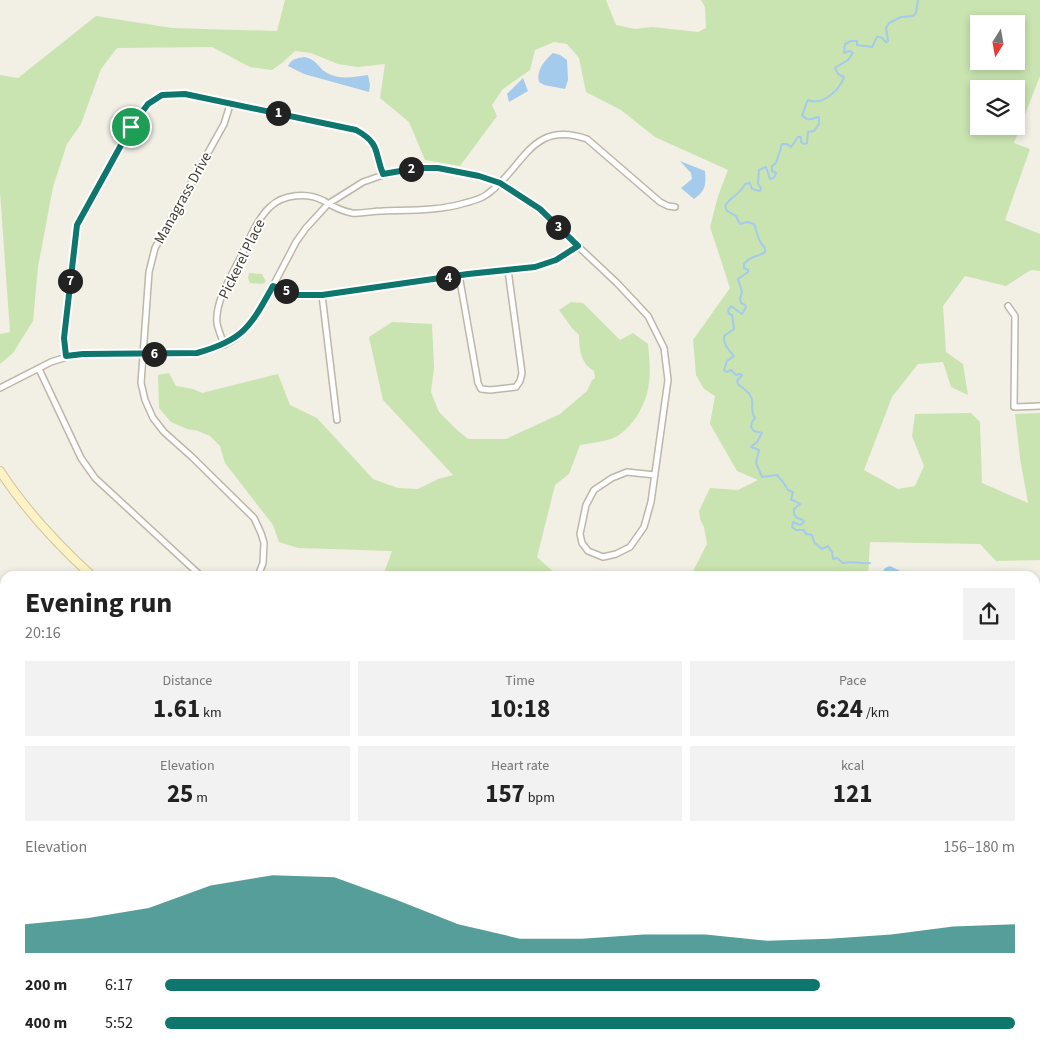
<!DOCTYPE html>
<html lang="en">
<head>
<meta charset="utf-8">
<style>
	:root { --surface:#fff; --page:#f2f2f2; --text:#222; --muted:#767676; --accent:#0f766e }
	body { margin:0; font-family:"Source Sans 3",sans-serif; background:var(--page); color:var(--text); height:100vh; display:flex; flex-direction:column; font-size:19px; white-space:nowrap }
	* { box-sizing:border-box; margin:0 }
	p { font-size:16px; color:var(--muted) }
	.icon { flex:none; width:28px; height:28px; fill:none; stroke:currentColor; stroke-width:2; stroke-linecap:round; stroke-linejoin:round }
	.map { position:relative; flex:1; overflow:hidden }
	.drawer { position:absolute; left:0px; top:571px; width:1040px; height:481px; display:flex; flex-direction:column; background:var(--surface); border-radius:15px 15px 0 0; box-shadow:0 2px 8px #0003 }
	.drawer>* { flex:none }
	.needle { width:32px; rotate:191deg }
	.controls { position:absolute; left:970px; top:15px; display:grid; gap:10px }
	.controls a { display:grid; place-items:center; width:55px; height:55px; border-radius:0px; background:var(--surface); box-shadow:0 2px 8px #0003; font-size:25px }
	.pin { position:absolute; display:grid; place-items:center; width:42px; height:42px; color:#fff; margin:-21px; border:2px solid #fff; border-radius:50%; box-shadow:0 1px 5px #0007 }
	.km { position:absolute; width:25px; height:25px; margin:-12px; border-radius:50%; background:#222; color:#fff; font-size:14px; line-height:25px; text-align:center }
	.round { display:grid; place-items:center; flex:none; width:52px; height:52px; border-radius:0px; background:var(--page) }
	.head { display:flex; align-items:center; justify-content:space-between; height:85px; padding:0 25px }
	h1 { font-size:28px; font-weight:700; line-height:38px }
	.figures { display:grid; grid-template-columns:repeat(3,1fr); gap:8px; height:85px; padding:5px 25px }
	.figures div { display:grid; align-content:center; border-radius:0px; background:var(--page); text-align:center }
	.figures b { font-size:25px; font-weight:700 }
	.figures small { font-size:14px; font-weight:400 }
	.figures p { font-size:14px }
	.chart { height:140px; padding:10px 25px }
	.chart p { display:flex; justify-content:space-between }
	.chart svg { width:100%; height:90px; margin-top:5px; fill:var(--accent); opacity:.7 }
	ul { padding:0 25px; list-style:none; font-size:16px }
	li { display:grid; grid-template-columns:80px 60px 1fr; align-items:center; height:38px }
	li i { height:12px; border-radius:6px; background:var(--accent) }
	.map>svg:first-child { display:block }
	.residential { fill:#e5e1d4 }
	.commercial { fill:#f3e7d1 }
	.industrial { fill:#e4e0da }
	.green { fill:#c9e4b0; fill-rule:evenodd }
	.water { fill:#a4caec }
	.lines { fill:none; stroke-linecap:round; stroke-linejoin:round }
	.stream { stroke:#a4caec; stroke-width:2 }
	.street-casing { stroke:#bdb7a9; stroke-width:8 }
	.secondary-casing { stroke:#d0c497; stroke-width:10 }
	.primary-casing { stroke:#ddc268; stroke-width:11 }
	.highway-casing { stroke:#d5a73c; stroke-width:12 }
	.street { stroke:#fff; stroke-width:5 }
	.secondary { stroke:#fcf2c6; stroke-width:8 }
	.primary { stroke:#f9e497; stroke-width:9 }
	.highway { stroke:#f6d16c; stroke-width:10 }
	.route-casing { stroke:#fff; stroke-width:10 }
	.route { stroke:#0f766e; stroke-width:6 }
	.labels { text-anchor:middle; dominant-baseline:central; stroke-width:4; stroke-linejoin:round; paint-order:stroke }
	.street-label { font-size:15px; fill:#443f35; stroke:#fff }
</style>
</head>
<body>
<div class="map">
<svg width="1040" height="1052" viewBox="0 0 1040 1052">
	<rect width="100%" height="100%" fill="#f2efe5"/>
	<!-- residential -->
	<path class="residential" d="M0 701 5 703V881H0Z"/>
	<!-- commercial -->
	<path class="commercial" d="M425 1048H647V1052H428Z"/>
	<!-- industrial -->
	<path class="industrial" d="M0 1037H5V1048H28L31 1052H0Z
		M188 1048H262L267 1051 184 1052Z
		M691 1048H981V1052H686Z"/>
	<!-- green -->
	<path class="green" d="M285 0H606L616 25 635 29 652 27 698 32 706 28 705 7 701 0H1040V76L1014 143 1030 149 1005 220 1040 234V271L1031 270 1006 286 965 276 943 306 946 352 963 364 968 395 951 387 943 362 918 364 892 397 864 470 898 489 915 486 924 466 912 436 915 414 971 413 980 422 982 483 1028 503 1020 458 1015 414 1040 413V560L996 561 980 544 870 542 868 576H672L693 571 707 544 704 527 700 519 699 511 710 488 738 490 758 480 737 471 710 424 715 396 704 389 696 375 693 340 730 288 710 227 718 196 728 170 655 137 621 110 586 92 579 58 567 44 554 42 535 50 530 70 503 89 492 105 497 116 460 166 425 160 409 122 380 98 385 64 358 67 338 64 311 53 295 51 282 63 272 70 250 67 212 47 117 48 101 69 81 124 67 144 53 187 38 267 33 321 13 353 0 364V334L10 332 0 192V75L18 78 96 16 172 28 277 31ZM979 24H1016V61H979ZM979 89H1016V126H979Z
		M249 273 262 274 266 282 262 284 250 283 248 278Z
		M571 302 583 303 620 340 633 333 648 344C651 372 652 392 637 416 630 426 622 435 611 439 601 442 590 443 580 445L569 474 555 485 537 557 558 576H383L392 551 298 548 279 542 273 525 225 463 220 446 210 436 198 431 187 429 171 422 159 408 158 375 169 373 176 386 193 389 202 393 278 374 290 405 317 418 373 479 398 488 418 489 438 479 453 475 383 400 369 337 392 322 432 324 434 367 431 392 439 412 456 429 468 439H506L560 414 587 391 592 380 595 378 594 371C581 364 579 349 579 335L572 328 559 310Z
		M0 610 5 623V703L0 701Z
		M1035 666H1040V756H1035Z"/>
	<!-- water -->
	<path class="water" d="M553 53 560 55 567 60 568 80 565 89 544 85 539 82C536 70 545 60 553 53Z
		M304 57C318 60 317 67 327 73 339 80 355 77 368 75L370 85 369 92 304 74 288 66C291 59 298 58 304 57Z
		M523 78 528 91 509 102 507 94Z
		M680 161 705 171C706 185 706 190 694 199L681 188 692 179 691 173Z
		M890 566 911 576H880L885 568Z"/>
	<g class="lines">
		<!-- stream -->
		<path class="stream" d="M870 563C861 564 853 561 843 563L837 558 833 559 832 552 828 546 822 549 814 542 812 535 806 534 804 530H796L792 527 793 522 800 525 804 522 803 520 797 518 794 514V509L800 504 795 501 791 500 793 492 788 490 783 482 777 475 762 477 756 463 759 450 751 447 757 442 762 433 754 431 751 427 752 422 755 418C748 408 756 403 750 395 748 391 741 387 738 384L737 381 742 375 740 374 736 375 731 370 727 372 724 370 727 361 734 356C729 351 723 343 724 336L734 329 732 315 729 314 728 310 731 306 742 314 746 307 745 305 741 303 740 299 742 292 738 279 748 272V270L744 268V264C752 254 757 258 765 252V248C757 241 758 233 754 224L747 222 740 224 736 216 727 211 725 206C730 197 741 194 745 184L750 183 752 189 760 191 761 188 758 184 759 170 766 167 770 179 774 178 776 173 772 171V166L776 163 782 144H787L791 147 798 137H801V142L804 144 807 143 808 132 814 131 819 124V117C810 119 808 122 802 115 805 110 805 105 808 100 822 106 839 91 844 77L838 74 835 68 848 60 853 53 849 51 844 53 845 44 851 41H857V45L872 47 877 37H881L886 42 888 41 886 28 889 23 901 17 913 16 916 13 918 0"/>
		<defs>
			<path id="street" d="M230 105 224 124 155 248 149 272 141 383 145 400 153 418 164 432 192 457 254 518 261 533 264 543 263 563 258 576
				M459 275 478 383 481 389 490 390 516 387 520 381 522 373 508 270
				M273 286 296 295H322L468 274 535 267 556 260 578 246
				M322 295 337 420
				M1008 306 1015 316 1014 407 1040 406
				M224 345C222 338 218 330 217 323 215 304 228 282 236 266 247 247 254 222 270 207 283 194 308 192 324 201 332 206 341 211 352 213 362 214 372 211 382 211 409 210 439 211 465 203 472 201 481 199 486 195 524 169 530 119 587 139L660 202 668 206 675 207
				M66 356 64 338 77 225 131 127 148 104 162 95 185 94 356 130C381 144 375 152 383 175
				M39 369 81 458 95 478 201 576
				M0 388 51 362 73 355 197 353 224 345 236 338 252 322 273 286 296 242 306 228 328 204 363 182 383 175 418 168 438 167 479 176 500 183 540 209 566 235 617 283 648 316 664 348 668 380 651 502 644 527 630 547 616 554 603 557 588 551 582 543 580 534 586 505 594 490 612 478 627 472 655 475
				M0 726H5
				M0 823H5
				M1035 825H1040
				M274 1048 287 1052
				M179 1052 182 1048
				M312 1052 327 1048"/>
			<path id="secondary" d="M0 471C26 511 57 544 92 576"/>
			<path id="primary" d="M404 1048 407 1052
				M418 1048 420 1052"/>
			<path id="highway" d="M1035 898H1040
				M0 901H5
				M1035 908H1040
				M0 913H5"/>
		</defs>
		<!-- street casing -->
		<use href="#street" class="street-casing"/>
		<!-- secondary casing -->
		<use href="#secondary" class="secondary-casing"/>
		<!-- primary casing -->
		<use href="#primary" class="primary-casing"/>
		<!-- highway casing -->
		<use href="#highway" class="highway-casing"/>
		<!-- street -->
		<use href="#street" class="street"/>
		<!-- secondary -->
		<use href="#secondary" class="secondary"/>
		<!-- primary -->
		<use href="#primary" class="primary"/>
		<!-- highway -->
		<use href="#highway" class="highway"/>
	</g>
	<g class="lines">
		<defs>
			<path id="route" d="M185 94 356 130C381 144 374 152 383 174L418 168H438L479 176 500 183 540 209 578 246 556 260 535 267 468 274 322 295H296L273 286C250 327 244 340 197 353L83 354 66 356 64 338 77 225 131 127 148 104 162 95Z"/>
		</defs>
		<!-- route casing -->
		<use href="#route" class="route-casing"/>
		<!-- route -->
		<use href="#route" class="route"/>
	</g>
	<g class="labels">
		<!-- street labels -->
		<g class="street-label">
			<text transform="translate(183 198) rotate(-61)">Managrass Drive</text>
			<text transform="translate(242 259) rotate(-64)">Pickerel Place</text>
		</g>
	</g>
</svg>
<div class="controls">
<a><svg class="needle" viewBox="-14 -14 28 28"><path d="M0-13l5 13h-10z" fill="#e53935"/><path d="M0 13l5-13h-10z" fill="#767676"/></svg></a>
<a><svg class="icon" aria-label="layers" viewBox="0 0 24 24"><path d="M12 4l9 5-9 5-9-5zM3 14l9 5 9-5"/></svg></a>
</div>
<div class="pin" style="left:131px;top:127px;background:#1e9e55"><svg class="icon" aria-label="arrive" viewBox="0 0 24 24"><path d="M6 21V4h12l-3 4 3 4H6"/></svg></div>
<b class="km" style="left:278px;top:113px">1</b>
<b class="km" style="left:411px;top:169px">2</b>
<b class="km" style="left:558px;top:227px">3</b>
<b class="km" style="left:448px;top:278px">4</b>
<b class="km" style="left:286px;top:291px">5</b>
<b class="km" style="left:154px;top:354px">6</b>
<b class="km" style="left:70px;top:281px">7</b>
<section class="drawer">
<div class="head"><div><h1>Evening run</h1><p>20:16</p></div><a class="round"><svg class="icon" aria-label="share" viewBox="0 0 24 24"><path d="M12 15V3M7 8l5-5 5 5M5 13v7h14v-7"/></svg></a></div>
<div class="figures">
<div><p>Distance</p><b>1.61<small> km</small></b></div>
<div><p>Time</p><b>10:18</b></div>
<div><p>Pace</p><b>6:24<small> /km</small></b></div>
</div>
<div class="figures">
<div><p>Elevation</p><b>25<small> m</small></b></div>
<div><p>Heart rate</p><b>157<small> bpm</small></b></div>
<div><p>kcal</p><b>121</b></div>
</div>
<div class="chart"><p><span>Elevation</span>156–180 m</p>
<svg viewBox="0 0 160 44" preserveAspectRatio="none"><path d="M0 44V30L10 27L20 22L30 11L40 6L50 7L60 18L70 30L80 37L90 37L100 35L110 35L120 38L130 37L140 35L150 31L160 30V44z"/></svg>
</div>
<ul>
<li><b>200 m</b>6:17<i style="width:77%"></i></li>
<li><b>400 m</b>5:52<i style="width:100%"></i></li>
</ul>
</section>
</div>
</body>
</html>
